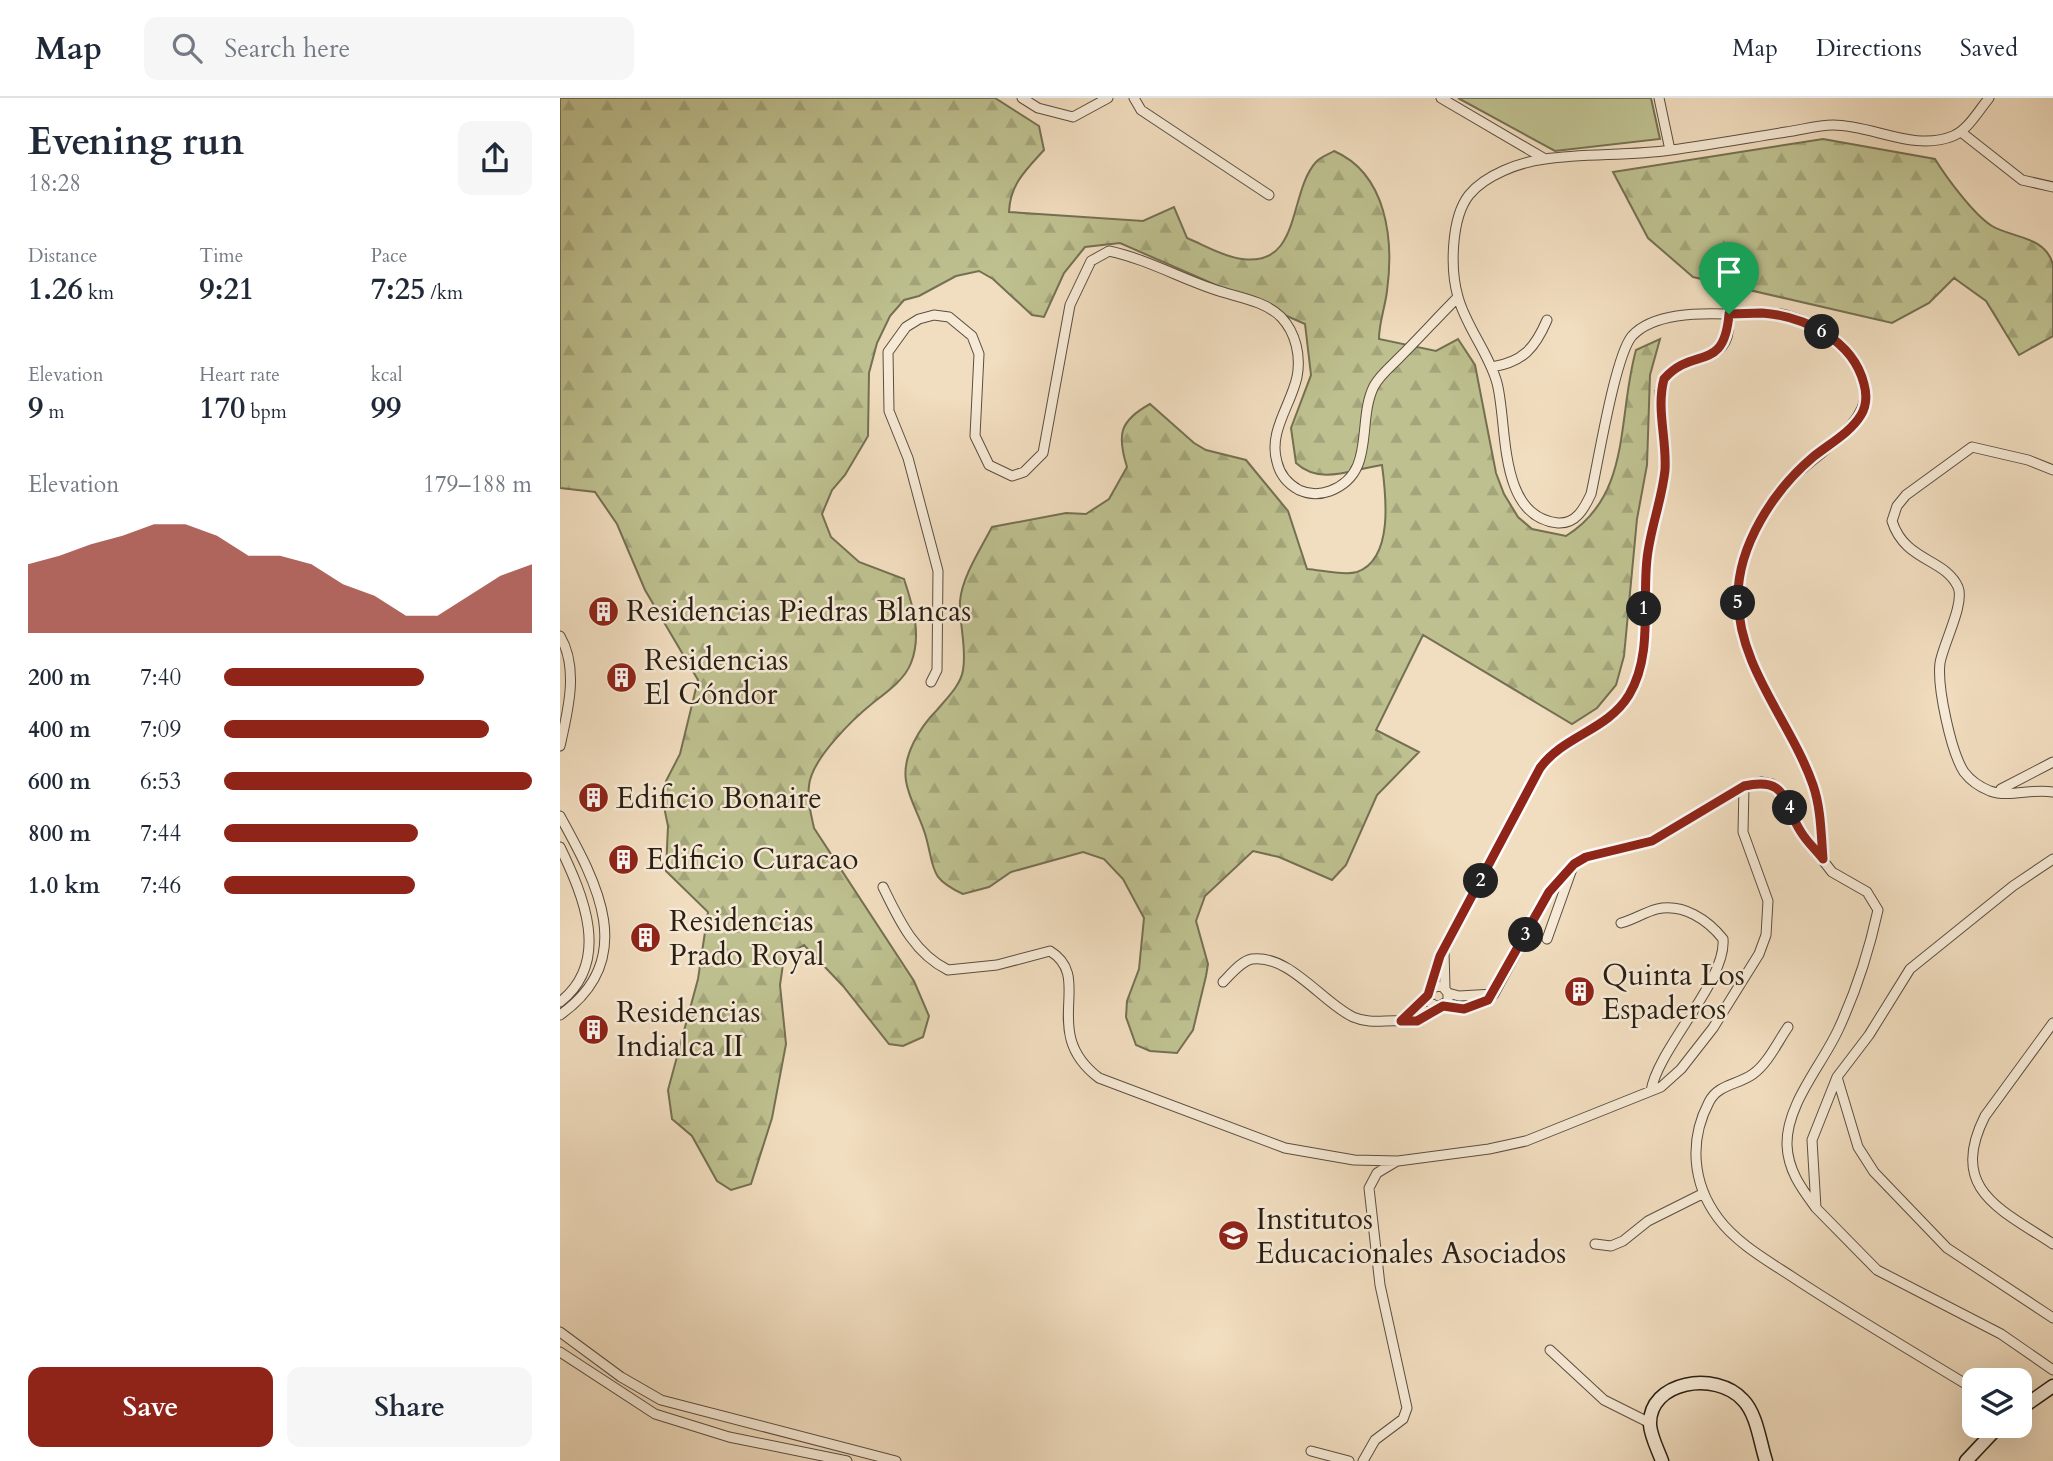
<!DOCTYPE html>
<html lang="en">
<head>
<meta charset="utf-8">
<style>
	:root { --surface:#fff; --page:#f6f6f7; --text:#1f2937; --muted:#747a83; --line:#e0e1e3; --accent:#8f2418 }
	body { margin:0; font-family:Cardo,serif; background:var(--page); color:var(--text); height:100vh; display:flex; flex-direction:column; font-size:26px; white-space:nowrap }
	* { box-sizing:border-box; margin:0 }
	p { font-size:23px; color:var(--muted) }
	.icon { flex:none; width:38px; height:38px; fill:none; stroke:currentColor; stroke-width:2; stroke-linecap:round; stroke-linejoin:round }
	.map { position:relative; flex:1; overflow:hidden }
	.panel { display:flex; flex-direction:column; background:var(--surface); width:560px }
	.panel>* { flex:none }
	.buttons { position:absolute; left:1402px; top:1270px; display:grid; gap:14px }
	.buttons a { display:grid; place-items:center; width:70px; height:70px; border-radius:14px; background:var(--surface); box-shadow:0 7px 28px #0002; font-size:35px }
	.pin { position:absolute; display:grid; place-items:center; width:60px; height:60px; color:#fff; margin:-72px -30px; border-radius:50% 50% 50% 0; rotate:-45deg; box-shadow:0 0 7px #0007 }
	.pin .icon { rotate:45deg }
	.km { position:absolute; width:35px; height:35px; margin:-18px; border-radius:50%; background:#222; color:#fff; font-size:19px; line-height:35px; text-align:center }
	.round { display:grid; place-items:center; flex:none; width:74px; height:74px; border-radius:14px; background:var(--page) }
	.summary { display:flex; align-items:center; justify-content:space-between; height:119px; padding:0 28px }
	h1 { font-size:38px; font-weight:600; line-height:52px }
	.metrics { display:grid; grid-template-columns:repeat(3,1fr); gap:10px; height:119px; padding:7px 28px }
	.metrics div { display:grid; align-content:center }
	.metrics b { font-size:30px; font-weight:600 }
	.metrics small { font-size:19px; font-weight:400 }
	.metrics p { font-size:19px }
	.chart { height:196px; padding:14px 28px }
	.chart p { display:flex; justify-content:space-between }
	.chart svg { width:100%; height:126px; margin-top:7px; fill:var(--accent); opacity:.7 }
	.primary-button { display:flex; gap:14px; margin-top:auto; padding:14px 28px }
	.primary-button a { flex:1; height:80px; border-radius:14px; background:var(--accent); color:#fff; font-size:28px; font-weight:600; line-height:80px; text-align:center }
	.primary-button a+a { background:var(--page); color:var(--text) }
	ul { padding:0 28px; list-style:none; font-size:23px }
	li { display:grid; grid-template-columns:112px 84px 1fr; align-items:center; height:52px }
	li i { height:18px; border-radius:9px; background:var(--accent) }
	header { display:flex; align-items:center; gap:42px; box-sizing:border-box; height:98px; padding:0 35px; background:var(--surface); border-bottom:2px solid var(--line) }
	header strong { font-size:33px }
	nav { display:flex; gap:38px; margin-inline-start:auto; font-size:24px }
	.search { width:490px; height:63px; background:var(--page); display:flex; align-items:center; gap:18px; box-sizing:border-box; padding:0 24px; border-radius:14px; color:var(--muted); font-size:26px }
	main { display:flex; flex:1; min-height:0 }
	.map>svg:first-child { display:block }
	.forest { fill:url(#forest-firs); stroke:#747052; stroke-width:2 }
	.park { fill:#bec08f; stroke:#747052; stroke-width:2 }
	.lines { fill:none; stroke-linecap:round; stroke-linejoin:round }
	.street-casing { stroke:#5b4e40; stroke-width:11 }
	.secondary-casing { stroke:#291f15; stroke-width:15 }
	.street { stroke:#f6e9d5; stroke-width:9 }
	.secondary { stroke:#f6e9d5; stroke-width:12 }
	.route-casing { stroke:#fff; stroke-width:14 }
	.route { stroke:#8f2418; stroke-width:9 }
	.labels { text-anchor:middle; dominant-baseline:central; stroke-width:5; stroke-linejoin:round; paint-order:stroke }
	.poi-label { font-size:30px; fill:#291f15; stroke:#f6e9d5; text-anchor:start }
</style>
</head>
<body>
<header>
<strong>Map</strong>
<div class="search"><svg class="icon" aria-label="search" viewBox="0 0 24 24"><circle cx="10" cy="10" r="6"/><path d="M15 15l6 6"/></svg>Search here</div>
<nav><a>Map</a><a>Directions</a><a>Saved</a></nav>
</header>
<main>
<section class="panel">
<div class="summary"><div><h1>Evening run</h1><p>18:28</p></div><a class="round"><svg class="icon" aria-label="share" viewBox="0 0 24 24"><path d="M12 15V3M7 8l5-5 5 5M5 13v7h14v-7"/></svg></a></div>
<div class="metrics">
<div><p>Distance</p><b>1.26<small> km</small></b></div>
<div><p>Time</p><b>9:21</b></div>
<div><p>Pace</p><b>7:25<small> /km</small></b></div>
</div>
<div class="metrics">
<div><p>Elevation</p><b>9<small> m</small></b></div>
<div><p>Heart rate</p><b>170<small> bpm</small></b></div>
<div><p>kcal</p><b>99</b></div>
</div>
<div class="chart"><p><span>Elevation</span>179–188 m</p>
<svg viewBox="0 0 160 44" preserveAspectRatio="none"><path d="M0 44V20L10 17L20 13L30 10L40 6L50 6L60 10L70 17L80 17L90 20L100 27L110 31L120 38L130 38L140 31L150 24L160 20V44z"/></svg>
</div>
<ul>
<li><b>200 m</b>7:40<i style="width:65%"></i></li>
<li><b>400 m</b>7:09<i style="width:86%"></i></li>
<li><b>600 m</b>6:53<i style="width:100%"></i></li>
<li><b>800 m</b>7:44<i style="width:63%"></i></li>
<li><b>1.0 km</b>7:46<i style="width:62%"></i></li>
</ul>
<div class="primary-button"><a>Save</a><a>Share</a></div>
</section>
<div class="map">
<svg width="1493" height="1363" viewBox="0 0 1493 1363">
	<defs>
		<pattern id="forest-firs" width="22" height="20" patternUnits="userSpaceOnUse" patternTransform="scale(1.75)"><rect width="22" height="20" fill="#bec08f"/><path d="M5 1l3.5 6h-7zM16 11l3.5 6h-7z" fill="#a3a57a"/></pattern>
	</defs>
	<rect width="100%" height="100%" fill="#f1ddbf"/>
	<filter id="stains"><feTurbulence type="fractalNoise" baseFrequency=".00286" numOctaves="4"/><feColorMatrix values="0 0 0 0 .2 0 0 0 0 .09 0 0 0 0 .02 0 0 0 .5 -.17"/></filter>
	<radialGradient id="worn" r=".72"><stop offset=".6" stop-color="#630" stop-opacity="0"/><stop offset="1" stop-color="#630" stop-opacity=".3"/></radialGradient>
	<!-- forest -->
	<path class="forest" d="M0 0H435L479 28 484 52C466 72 450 86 449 114L583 123 614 109 627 140C644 147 664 159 682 161 742 169 728 95 756 64 760 59 769 56 774 53 827 76 834 142 827 193 825 210 819 224 819 241L876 253 898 241 915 267 936 375 944 396 958 419 972 431 1006 438C1072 397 1057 320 1076 252L1100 241 1090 277 1087 367 1077 421 1064 558 1056 587 1037 610 1012 626 863 537 816 632 859 654 817 697 786 767 772 782 719 759 693 753 645 798 636 823 648 866 646 878 633 932 617 955 590 953 576 947 566 919 567 903 579 871 584 820 563 781 544 761 523 754 451 774 429 789 403 796C369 780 375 772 366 739 361 720 349 702 346 683 342 658 360 629 377 612 386 601 401 587 403 572 407 550 399 525 400 503 402 479 421 450 432 429L506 415 526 416 549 401 567 369C557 337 559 323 590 306L634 345 646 352 686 362 728 413 747 471C761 472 784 478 797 474 834 461 826 397 822 367 792 371 761 388 736 365L731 330 751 277 745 226 560 145 525 149 504 175 484 219 472 217 433 181 419 173 396 178 359 198 344 202 330 218 317 245 309 275 308 338 285 377 272 392 262 416 271 439 299 464 344 481C353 508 362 537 351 565 345 581 327 594 314 604 294 620 251 661 249 688 247 702 251 716 254 730L354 883 369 918 363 939 343 948 329 946 283 888 244 847 224 859 220 887 226 946 212 1020 191 1086 171 1092 157 1083 132 1038 112 1021 108 992 138 881 148 814 106 773 108 728 103 704 106 683 120 656 138 582 85 492 57 426 35 394 0 390Z
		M1263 41 1375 61C1386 79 1414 117 1432 128 1452 140 1486 138 1493 167 1493 188 1493 217 1493 238L1459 257 1426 203 1394 180 1369 205 1332 225 1133 179 1088 140 1053 74Z"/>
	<!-- park -->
	<path class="park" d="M898 0H1091L1100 41 995 53Z"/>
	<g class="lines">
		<defs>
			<path id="street" d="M462 0 478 10 513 19 548 0
				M574 0 581 12 709 97
				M881 0 985 61
				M1099 0 1110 52
				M1401 34 1462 82 1493 89
				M932 269C963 264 975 250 987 222
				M1493 372 1468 362 1412 349 1346 397 1337 408 1332 423C1345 464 1385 460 1398 489 1405 506 1383 546 1380 565 1377 589 1391 654 1404 674 1410 682 1420 689 1430 693 1449 700 1473 690 1493 694
				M0 538C19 570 8 613 0 648
				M371 584 377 572 378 473 348 360 329 313 328 254 346 229 359 221 374 217 389 219 412 238 419 256 415 338 429 367 452 378 464 374 483 355 510 207 531 163 549 153C586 161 618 179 653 191 675 199 704 202 721 219 736 235 741 258 737 279 731 307 708 334 717 364 720 377 728 386 739 392 750 397 759 397 770 393 817 375 796 324 814 288 820 277 830 269 839 260 859 240 878 219 898 199
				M1441 691 1493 664
				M0 718C37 785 79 861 0 917
				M0 749C23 797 52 863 0 904
				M1263 760C1261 736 1261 710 1253 687 1229 616 1162 551 1182 470 1188 444 1203 416 1219 394 1242 363 1313 329 1305 288 1297 252 1260 226 1226 217 1207 212 1187 217 1167 216 1139 215 1093 215 1072 238 1055 258 1038 365 1031 396 1024 411 1016 426 998 425 937 419 948 326 937 285 929 255 906 229 898 199 890 171 891 120 909 97 925 77 960 64 985 61 1026 55 1069 58 1111 52 1150 47 1188 40 1226 34 1241 32 1258 27 1273 27 1313 27 1354 54 1393 38 1408 32 1419 12 1429 0
				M323 789C339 822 354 855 388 872L437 867 490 853C535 880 478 934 539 980L725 1050 794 1062 838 1063 929 1051 966 1043 1101 989 1121 971 1153 930 1199 856 1206 837 1208 803 1183 734 1184 688
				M1061 825C1073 822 1085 814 1097 811 1123 805 1148 822 1163 841 1167 882 1097 952 1091 993
				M987 841 1012 771
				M884 853 885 890
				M663 884C671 876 681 863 692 861 729 856 763 905 793 919 809 926 824 922 840 923 856 924 866 921 878 909
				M869 894 874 889 882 888 888 895V903L878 909 869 904 868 897 875 870 980 670C1003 637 1046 633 1069 597 1093 558 1082 506 1086 462 1089 432 1101 403 1104 373 1107 346 1100 319 1100 293 1111 253 1157 271 1167 239 1169 233 1168 223 1169 217
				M888 895 899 898 934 896
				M883 908C901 911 921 910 934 896L989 794 1014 766 1025 759 1092 743 1184 688 1201 684 1212 686 1221 693 1240 733 1272 774 1307 794 1318 812C1309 853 1297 891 1279 930 1263 966 1226 1006 1227 1047 1228 1073 1242 1091 1256 1110L1252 1042 1277 979 1309 937 1350 871 1453 788 1493 761
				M841 923 868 897
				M1493 925 1425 1018C1388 1091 1440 1111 1493 1146
				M1228 929C1217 945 1208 965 1193 976 1178 987 1158 986 1149 1004 1129 1042 1132 1085 1158 1120 1177 1146 1210 1164 1237 1182 1295 1220 1355 1255 1414 1291
				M1277 979 1298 1049 1314 1074 1387 1150 1493 1220
				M1256 1110 1317 1172 1441 1236 1493 1272
				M1035 1146 1051 1148 1063 1143 1088 1123 1144 1095
				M0 1234 61 1279 101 1302 336 1363
				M990 1252 1044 1302 1090 1325
				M0 1254 95 1316 169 1339 287 1363
				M751 1353 789 1363
				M803 1363 815 1342 843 1321 847 1310 820 1187 809 1090 817 1075 837 1063"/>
			<path id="secondary" d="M1460 1311 1493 1288
				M1102 1363C1098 1352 1091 1339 1090 1327 1088 1283 1156 1272 1183 1302 1197 1316 1200 1345 1206 1363
				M1406 1363 1439 1328"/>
		</defs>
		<!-- street casing -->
		<use href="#street" class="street-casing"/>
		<!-- secondary casing -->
		<use href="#secondary" class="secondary-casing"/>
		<!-- street -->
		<use href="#street" class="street"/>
		<!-- secondary -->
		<use href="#secondary" class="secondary"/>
	</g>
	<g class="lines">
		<defs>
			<path id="route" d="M1202 215C1244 218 1293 242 1304 286 1307 297 1307 307 1301 317 1290 335 1269 346 1253 359 1214 392 1177 448 1178 501 1179 570 1231 624 1253 687 1261 710 1261 736 1263 761 1256 752 1247 744 1241 734 1222 705 1229 678 1184 688L1092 743 1026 759 1014 766 989 794 928 902 904 911 883 908 857 923H841L868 897 880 858 980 670C1004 637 1047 633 1069 597 1093 557 1082 505 1087 461 1090 431 1102 402 1105 372 1107 342 1096 311 1104 281 1134 247 1164 276 1169 216Z"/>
		</defs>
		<!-- route casing -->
		<use href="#route" class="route-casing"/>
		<!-- route -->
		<use href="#route" class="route"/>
	</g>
	<!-- icons -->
	<defs>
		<symbol id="building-disc" viewBox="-11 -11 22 22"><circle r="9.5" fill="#8f2418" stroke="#f6e9d5"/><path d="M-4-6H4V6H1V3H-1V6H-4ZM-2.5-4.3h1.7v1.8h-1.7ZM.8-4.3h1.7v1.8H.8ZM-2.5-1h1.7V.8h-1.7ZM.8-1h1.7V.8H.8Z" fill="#fff"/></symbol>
		<symbol id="school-disc" viewBox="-11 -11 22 22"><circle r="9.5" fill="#8f2418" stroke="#f6e9d5"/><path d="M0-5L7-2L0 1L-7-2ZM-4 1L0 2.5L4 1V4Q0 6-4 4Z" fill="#fff"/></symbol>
	</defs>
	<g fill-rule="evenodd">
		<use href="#building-disc" x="26" y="496" width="35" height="35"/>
		<use href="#building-disc" x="44" y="562" width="35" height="35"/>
		<use href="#building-disc" x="16" y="682" width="35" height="35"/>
		<use href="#building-disc" x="46" y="744" width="35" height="35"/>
		<use href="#building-disc" x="68" y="822" width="35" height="35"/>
		<use href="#building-disc" x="1002" y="876" width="35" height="35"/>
		<use href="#building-disc" x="16" y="914" width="35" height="35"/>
		<use href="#school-disc" x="656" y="1120" width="35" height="35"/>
	</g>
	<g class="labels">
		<!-- poi labels -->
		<g class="poi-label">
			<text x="66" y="513">Residencias Piedras Blancas</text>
			<text x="84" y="562">Residencias<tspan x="84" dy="34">El Cóndor</tspan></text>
			<text x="56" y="700">Edificio Bonaire</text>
			<text x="86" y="761">Edificio Curacao</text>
			<text x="109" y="823">Residencias<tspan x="109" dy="34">Prado Royal</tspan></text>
			<text x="1042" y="877">Quinta Los<tspan x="1042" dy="34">Espaderos</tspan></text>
			<text x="56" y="914">Residencias<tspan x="56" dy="34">Indialca II</tspan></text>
			<text x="696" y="1121">Institutos<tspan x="696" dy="34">Educacionales Asociados</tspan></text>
		</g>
	</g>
	<rect width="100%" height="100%" filter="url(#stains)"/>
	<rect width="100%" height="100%" fill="url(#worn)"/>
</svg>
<div class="buttons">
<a><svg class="icon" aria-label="layers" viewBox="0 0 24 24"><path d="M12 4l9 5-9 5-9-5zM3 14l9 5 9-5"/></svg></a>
</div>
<div class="pin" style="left:1169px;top:216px;background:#1e9e55"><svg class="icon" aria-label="arrive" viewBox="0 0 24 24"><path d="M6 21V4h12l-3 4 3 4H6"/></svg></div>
<b class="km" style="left:1084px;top:511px">1</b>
<b class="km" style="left:921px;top:783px">2</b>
<b class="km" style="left:966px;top:837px">3</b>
<b class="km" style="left:1230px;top:710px">4</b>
<b class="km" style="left:1178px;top:505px">5</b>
<b class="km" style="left:1262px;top:234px">6</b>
</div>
</main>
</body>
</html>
